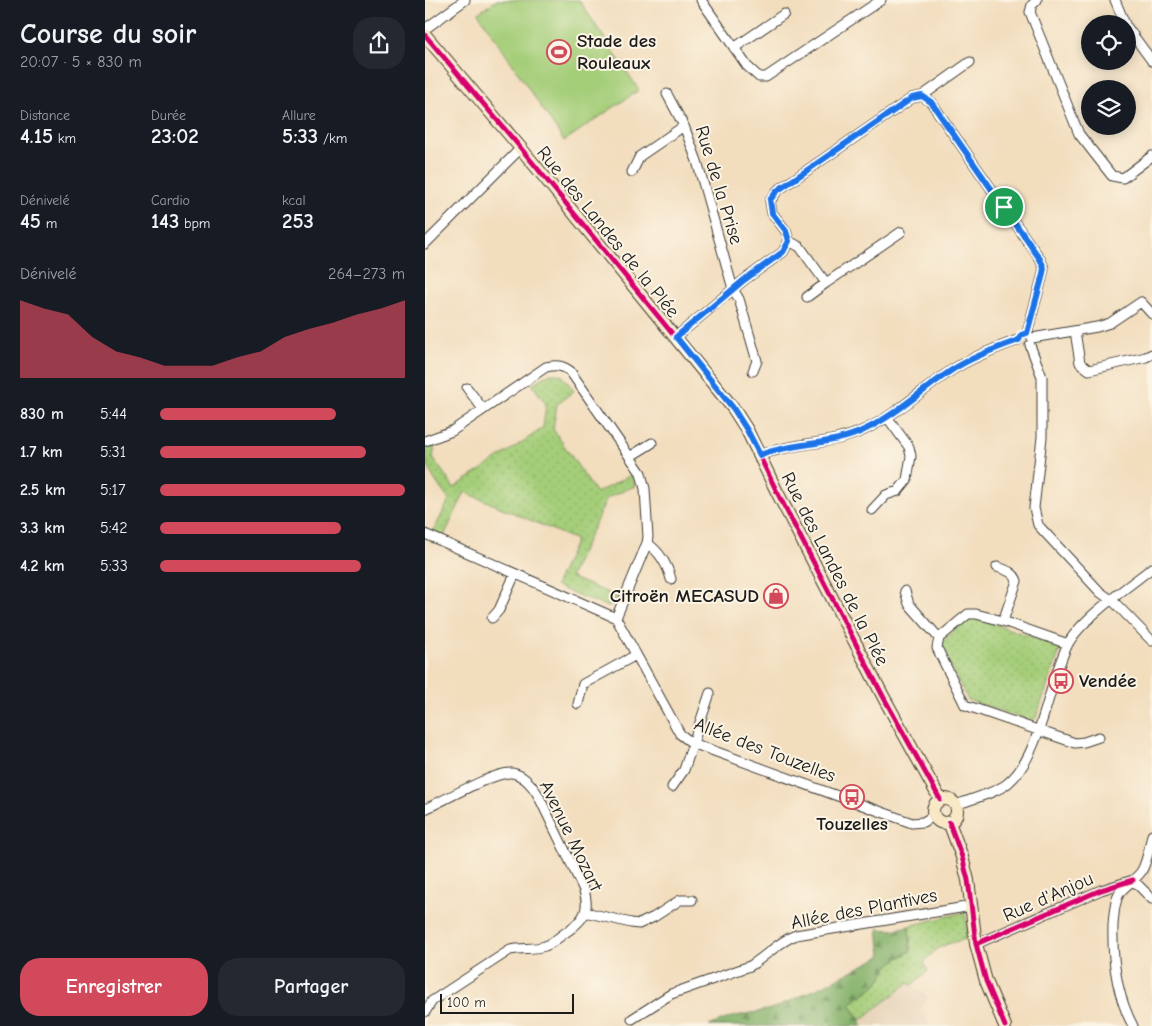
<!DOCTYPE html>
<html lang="fr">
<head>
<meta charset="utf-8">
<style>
	:root { --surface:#171b24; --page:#242831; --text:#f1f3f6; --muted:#9ea1a6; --accent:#d1495b }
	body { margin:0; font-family:"Comic Neue",sans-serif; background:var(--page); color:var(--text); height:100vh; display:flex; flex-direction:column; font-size:19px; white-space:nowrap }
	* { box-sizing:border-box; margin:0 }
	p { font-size:16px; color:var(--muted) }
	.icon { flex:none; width:28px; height:28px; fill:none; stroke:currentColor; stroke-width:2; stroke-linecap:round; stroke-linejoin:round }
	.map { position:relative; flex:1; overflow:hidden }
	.details { display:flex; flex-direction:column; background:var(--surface); width:425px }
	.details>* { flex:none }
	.controls { position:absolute; left:656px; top:15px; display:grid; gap:10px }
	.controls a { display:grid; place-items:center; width:55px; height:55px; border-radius:50%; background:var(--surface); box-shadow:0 2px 12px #0003; font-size:25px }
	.scale { position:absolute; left:15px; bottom:12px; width:134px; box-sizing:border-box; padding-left:5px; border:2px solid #1c1c1c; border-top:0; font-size:14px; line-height:18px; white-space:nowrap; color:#1c1c1c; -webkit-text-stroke:4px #fcf5e5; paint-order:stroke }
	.pin { position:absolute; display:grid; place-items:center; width:42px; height:42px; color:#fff; margin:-21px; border:2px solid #fff; border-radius:50%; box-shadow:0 1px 5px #0007 }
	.round { display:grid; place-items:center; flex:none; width:52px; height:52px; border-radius:20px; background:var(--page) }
	.head { display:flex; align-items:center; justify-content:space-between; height:85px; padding:0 20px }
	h1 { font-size:28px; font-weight:800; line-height:38px }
	.figures { display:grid; grid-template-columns:repeat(3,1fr); gap:8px; height:85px; padding:5px 20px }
	.figures div { display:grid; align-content:center }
	.figures b { font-size:21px; font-weight:800 }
	.figures small { font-size:14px; font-weight:400 }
	.figures p { font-size:14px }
	.chart { height:140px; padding:10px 20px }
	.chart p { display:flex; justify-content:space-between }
	.chart svg { width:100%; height:90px; margin-top:5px; fill:var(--accent); opacity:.7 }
	.action { display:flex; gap:10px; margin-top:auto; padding:10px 20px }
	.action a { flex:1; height:58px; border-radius:20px; background:var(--accent); color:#fff; font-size:20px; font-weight:800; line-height:58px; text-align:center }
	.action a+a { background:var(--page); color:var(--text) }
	ul { padding:0 20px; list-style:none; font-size:16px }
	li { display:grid; grid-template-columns:80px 60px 1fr; align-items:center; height:38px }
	li i { height:12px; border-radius:6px; background:var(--accent) }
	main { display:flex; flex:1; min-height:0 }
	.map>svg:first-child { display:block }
	.built { fill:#e5d0b5 }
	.grass { fill:url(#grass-dots); stroke:#60754a }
	.forest { fill:url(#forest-firs); stroke:#506642 }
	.garden { fill:#a5ce79; stroke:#60754a }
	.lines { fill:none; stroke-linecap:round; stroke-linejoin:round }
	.street-casing { stroke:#3c3934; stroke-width:11 }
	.secondary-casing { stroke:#3c3934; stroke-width:14 }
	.street { stroke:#fff; stroke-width:9 }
	.secondary { stroke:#f8e8c3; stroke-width:12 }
	.cycleway-casing { stroke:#fcf5e5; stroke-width:8 }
	.cycleway { stroke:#d6006c; stroke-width:5 }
	.route-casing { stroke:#fff; stroke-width:10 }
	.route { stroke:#1a73e8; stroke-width:6 }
	.labels { text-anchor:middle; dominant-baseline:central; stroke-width:4; stroke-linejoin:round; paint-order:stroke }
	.poi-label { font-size:19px; font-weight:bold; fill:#1c1c1c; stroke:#fcf5e5; text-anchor:start }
	.street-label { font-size:19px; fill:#1c1c1c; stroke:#fcf5e5 }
</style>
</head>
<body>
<main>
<section class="details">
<div class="head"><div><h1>Course du soir</h1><p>20:07 · 5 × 830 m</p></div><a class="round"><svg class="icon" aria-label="share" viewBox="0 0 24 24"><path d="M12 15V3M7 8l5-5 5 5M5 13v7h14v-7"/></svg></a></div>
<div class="figures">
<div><p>Distance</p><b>4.15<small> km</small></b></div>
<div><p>Durée</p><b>23:02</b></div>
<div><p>Allure</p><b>5:33<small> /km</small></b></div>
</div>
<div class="figures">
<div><p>Dénivelé</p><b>45<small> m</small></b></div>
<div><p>Cardio</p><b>143<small> bpm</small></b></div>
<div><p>kcal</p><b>253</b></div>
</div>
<div class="chart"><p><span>Dénivelé</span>264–273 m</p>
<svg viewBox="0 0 160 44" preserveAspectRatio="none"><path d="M0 44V6L10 10L20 13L30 24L40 31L50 34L60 38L70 38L80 38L90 34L100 31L110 24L120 20L130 17L140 13L150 10L160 6V44z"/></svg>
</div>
<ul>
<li><b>830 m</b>5:44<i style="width:72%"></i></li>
<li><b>1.7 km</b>5:31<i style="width:84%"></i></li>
<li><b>2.5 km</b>5:17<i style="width:100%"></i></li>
<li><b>3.3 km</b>5:42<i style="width:74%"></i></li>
<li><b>4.2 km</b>5:33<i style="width:82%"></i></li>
</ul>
<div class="action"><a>Enregistrer</a><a>Partager</a></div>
</section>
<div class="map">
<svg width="727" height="1026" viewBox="0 0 727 1026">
	<defs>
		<pattern id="grass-dots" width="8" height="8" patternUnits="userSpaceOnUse" patternTransform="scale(1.25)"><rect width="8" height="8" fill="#a5ce79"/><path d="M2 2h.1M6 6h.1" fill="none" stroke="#8db068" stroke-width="1.8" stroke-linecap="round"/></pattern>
		<pattern id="forest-firs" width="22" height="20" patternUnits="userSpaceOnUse" patternTransform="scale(1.25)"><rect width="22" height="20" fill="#84b169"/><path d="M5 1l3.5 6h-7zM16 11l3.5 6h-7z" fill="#6b8f56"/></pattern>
	</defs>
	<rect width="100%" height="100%" fill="#fcf5e5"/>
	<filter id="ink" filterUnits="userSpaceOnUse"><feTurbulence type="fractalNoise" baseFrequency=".02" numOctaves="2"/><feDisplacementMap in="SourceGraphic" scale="10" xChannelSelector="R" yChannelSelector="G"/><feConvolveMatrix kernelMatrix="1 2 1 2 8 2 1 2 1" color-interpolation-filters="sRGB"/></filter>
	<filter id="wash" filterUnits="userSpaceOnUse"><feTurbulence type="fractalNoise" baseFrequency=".0096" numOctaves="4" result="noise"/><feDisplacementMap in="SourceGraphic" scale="20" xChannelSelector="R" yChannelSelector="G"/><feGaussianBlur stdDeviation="1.12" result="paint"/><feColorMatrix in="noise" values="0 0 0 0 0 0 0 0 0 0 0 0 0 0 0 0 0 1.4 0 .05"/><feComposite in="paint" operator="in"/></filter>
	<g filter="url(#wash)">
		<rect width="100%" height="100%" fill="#f2ddbd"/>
		<!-- built -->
		<path class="built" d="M483 982 504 997 495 1011 501 1016 505 1026H432L436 1020Z"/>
		<!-- grass -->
		<path class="grass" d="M126 373 137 375 149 391 132 404 128 429 171 493 206 475 210 486 182 498 145 577 193 597 184 606H180L130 586 151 540 40 492 18 538 7 534 24 500C12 483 0 470 0 447L10 445 8 458 29 488 118 428 121 404 107 384Z
			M544 615 636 647 611 718 605 721 543 700 516 648 519 640Z
			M540 912 543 936 541 939C521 944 511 946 499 963L503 971 487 985 483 983 436 1020 424 1004 453 983 464 965 472 959 486 951 484 926Z"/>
		<!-- forest -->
		<path class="forest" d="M484 926 486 951 472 959 464 965 453 983 425 1004 438 1026H284L306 1017 342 1010 354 1006 398 986 456 956 453 929 467 930Z"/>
		<!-- garden -->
		<path class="garden" d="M72 0H154L214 90 139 141 53 13Z"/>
	</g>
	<g filter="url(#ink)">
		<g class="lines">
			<defs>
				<path id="street" d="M276 0 322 66 334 77H341L456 0
					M612 0 607 5 605 12 654 134 687 176 698 178 727 156
					M690 0 700 24
					M702 27 727 61
					M0 29 40 0
					M309 48 359 14
					M242 94 259 126 272 161 308 289 314 299 332 361 328 371
					M497 96 545 62
					M207 172 215 156 259 126
					M364 241 375 247 401 283 476 232
					M0 244 96 148
					M382 297 401 283
					M650 331 655 363 664 370 721 357 727 354
					M251 337 319 280 358 252 364 241 361 231 347 213 345 201 352 191 487 98 497 96 506 102 615 259 619 268 617 278 602 333
					M607 338 672 327 685 323 716 302 727 314
					M605 345 617 377V437L609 508 613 525 675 592 690 603 727 641
					M42 388 58 409
					M0 441 27 431 121 367C131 365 137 365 145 371L216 473 220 489 223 537 222 543 191 618
					M335 455C368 442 407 445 439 430 471 415 498 389 527 370 547 357 571 348 593 340
					M206 456 227 443
					M447 510 461 495 473 491 482 480 486 456 484 447 462 417
					M0 534 191 618 255 734 267 743 487 823 498 822 508 816
					M222 543C235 552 242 564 246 579
					M572 567C581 570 589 572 592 581L578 621
					M480 591 484 604 514 638
					M67 618 74 610 90 574
					M643 644 578 621 551 614H543L514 638 512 648 540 705 650 743 659 742 674 737
					M153 704 158 684 211 655
					M247 787 259 770 285 693
					M531 805C546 799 571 793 583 783 616 756 623 683 643 644 656 619 704 586 727 568
					M0 809C18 801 70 771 87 773 99 775 107 785 113 795L158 888C167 912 157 922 137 935 132 939 126 944 120 946 110 950 97 947 85 950L7 1001 0 1012
					M160 912 206 923 214 924 229 917 255 900H267
					M551 944 676 890 708 880 727 899
					M207 1019 246 994 325 966C341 956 353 942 371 935L547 906
					M708 1026C691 994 687 960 688 925 689 915 689 903 694 894 699 886 710 880 716 872 723 861 724 847 727 835"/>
				<path id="secondary" d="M0 35 94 146 308 408 322 430 352 492 459 698 515 799
					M508 811a12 12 0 1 1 24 0a12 12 0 1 1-24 0Z
					M524 822 537 857 543 880 551 944 561 981 580 1026"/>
			</defs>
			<!-- street casing -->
			<use href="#street" class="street-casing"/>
			<!-- secondary casing -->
			<use href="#secondary" class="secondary-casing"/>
			<!-- street -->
			<use href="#street" class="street"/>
			<!-- secondary -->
			<use href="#secondary" class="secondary"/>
			<defs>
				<path id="cycleway" d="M0 35 94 146 308 408 322 430 352 492 459 698 515 799
					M251 337 319 280 358 252 364 241 361 231 347 213 345 201 352 191 487 98 497 96 506 102 615 259 619 268 617 278 602 333
					M524 822 537 857 543 880 551 944 561 981 580 1026
					M551 944 676 890 708 880"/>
			</defs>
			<!-- cycleway casing -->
			<use href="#cycleway" class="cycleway-casing"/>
			<!-- cycleway -->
			<use href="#cycleway" class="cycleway"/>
		</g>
	</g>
	<g class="lines" filter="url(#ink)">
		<defs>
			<path id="route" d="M497 96 506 102 615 259 619 268 617 278 602 333 596 335 594 340C571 348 547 357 527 370 498 389 471 415 439 430 407 446 368 442 335 455L322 430 308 408 251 337 319 280 358 252 364 241 361 231 347 213 345 200 352 191 487 98Z"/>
		</defs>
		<!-- route casing -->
		<use href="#route" class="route-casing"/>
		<!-- route -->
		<use href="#route" class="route"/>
	</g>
	<!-- icons -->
	<defs>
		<symbol id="stadium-ring" viewBox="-11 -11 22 22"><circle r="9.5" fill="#fcf5e5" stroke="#d1495b" stroke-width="1.5"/><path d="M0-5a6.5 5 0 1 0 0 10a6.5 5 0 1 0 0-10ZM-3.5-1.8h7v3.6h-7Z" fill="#d1495b"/></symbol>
		<symbol id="shop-ring" viewBox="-11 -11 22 22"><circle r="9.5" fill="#fcf5e5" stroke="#d1495b" stroke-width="1.5"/><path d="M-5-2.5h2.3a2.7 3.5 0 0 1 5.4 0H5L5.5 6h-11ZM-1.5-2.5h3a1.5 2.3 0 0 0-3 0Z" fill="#d1495b"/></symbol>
		<symbol id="bus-ring" viewBox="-11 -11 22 22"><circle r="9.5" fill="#fcf5e5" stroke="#d1495b" stroke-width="1.5"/><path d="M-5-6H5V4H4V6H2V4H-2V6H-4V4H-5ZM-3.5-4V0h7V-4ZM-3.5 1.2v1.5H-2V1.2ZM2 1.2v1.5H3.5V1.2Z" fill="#d1495b"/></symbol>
	</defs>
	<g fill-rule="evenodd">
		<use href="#stadium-ring" x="120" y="38" width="28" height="28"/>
		<use href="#shop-ring" x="337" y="582" width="28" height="28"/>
		<use href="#bus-ring" x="622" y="667" width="28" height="28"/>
		<use href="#bus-ring" x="413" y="783" width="28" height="28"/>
	</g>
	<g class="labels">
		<!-- poi labels -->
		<g class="poi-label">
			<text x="152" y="41">Stade des<tspan x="152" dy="22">Rouleaux</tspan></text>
			<text x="334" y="596" text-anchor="end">Citroën MECASUD</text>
			<text x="654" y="681">Vendée</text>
			<text x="427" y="824" text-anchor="middle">Touzelles</text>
		</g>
		<!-- street labels -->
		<g class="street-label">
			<text transform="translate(294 185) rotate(73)">Rue de la Prise</text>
			<text transform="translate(183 232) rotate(51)">Rue des Landes de la Plée</text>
			<text transform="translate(410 569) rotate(63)">Rue des Landes de la Plée</text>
			<text transform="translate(340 750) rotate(21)">Allée des Touzelles</text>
			<text transform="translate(146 836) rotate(64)">Avenue Mozart</text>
			<text transform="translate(623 897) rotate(-24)">Rue d'Anjou</text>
			<text transform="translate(439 909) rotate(-11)">Allée des Plantives</text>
		</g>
	</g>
</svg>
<div class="controls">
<a><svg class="icon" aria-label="locate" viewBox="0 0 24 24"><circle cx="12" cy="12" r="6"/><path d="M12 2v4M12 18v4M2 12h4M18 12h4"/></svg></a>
<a><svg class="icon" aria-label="layers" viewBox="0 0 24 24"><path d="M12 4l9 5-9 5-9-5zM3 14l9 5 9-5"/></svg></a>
</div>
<div class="scale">100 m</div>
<div class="pin" style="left:579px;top:207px;background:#1e9e55"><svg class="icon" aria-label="arrive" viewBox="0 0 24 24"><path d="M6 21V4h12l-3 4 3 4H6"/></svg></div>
</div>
</main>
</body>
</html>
